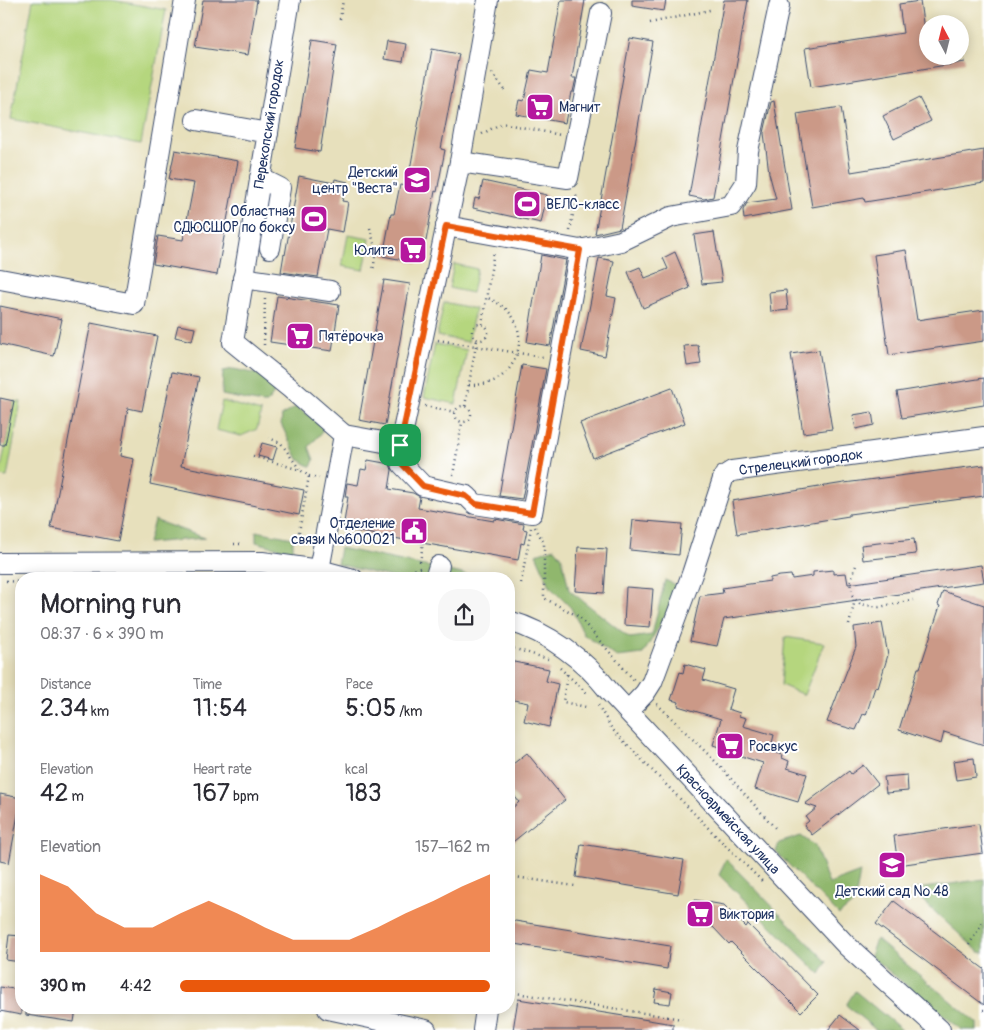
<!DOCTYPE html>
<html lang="en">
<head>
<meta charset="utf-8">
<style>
	:root { --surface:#fff; --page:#f7f7f7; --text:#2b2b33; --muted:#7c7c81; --accent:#ea580c }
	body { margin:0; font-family:Pangolin,sans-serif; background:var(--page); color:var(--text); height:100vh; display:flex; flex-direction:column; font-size:19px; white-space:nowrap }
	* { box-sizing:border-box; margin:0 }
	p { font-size:16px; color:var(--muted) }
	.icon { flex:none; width:28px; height:28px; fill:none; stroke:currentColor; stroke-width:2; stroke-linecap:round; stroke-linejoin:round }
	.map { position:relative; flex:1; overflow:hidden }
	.panel { position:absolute; left:15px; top:572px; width:500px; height:442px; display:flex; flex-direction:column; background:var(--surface); border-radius:20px; box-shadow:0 2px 12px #0003 }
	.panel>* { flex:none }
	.needle { width:32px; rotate:353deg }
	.buttons { position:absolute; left:919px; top:15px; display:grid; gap:10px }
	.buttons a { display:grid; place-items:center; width:50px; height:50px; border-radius:50%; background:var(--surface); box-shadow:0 2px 12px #0003; font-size:25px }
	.pin { position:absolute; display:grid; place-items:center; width:42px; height:42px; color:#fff; margin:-21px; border-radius:10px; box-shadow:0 2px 8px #0006 }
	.round { display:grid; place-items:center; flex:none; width:52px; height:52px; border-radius:20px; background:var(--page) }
	.summary { display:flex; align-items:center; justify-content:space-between; height:85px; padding:0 25px }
	h1 { font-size:28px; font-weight:600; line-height:38px }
	.metrics { display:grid; grid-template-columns:repeat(3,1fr); gap:8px; height:85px; padding:5px 25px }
	.metrics div { display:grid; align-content:center }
	.metrics b { font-size:25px; font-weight:600 }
	.metrics small { font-size:14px; font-weight:400 }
	.metrics p { font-size:14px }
	.chart { height:140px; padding:10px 25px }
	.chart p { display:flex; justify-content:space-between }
	.chart svg { width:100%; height:90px; margin-top:5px; fill:var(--accent); opacity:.7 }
	ul { padding:0 25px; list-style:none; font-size:16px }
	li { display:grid; grid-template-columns:80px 60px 1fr; align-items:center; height:38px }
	li i { height:12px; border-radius:6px; background:var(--accent) }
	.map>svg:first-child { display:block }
	.green { fill:#b5d67e; stroke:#68826e }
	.forest { fill:#90b76d; stroke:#567366 }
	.building { fill:#cb9987 }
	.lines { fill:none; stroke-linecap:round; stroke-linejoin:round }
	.minor-casing { stroke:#3a4a6c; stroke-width:22 }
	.path { stroke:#3a4a6c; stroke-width:2.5; stroke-dasharray:1 4; stroke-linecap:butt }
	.minor { stroke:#fff; stroke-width:20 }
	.route-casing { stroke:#fff; stroke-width:10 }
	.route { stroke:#ea580c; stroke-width:6 }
	.labels { text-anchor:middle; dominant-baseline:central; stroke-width:4; stroke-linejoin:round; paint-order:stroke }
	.poi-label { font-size:14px; fill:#1b2f5e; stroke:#fff; text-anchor:start }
	.street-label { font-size:14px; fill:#1b2f5e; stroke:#fff }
</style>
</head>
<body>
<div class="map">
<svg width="984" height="1030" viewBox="0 0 984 1030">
	<rect width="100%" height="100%" fill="#fff"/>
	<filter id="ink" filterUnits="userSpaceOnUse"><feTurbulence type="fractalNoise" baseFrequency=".02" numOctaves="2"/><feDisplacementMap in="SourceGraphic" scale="10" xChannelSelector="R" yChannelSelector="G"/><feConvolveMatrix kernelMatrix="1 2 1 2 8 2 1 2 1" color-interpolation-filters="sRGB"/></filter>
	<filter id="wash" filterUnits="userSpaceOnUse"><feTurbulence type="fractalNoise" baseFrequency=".0096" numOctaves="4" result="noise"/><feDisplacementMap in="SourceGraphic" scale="20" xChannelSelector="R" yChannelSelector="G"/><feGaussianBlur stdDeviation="1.12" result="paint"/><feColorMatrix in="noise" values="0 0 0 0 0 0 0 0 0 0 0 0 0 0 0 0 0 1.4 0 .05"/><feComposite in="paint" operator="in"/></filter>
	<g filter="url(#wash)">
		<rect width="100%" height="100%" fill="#e7e0bc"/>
		<!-- green -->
		<path class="green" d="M33 0H112L166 10 141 144 11 119Z
			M348 235 370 239 364 270 342 266Z
			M454 264 477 269 472 293 449 288Z
			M444 302 475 309 468 342 437 336Z
			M435 344 467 350 456 404 424 397Z
			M14 401 21 402 7 477 0 476V474Z
			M222 401 261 412 257 429 241 436 216 430Z
			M785 637 824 643 804 695 781 685Z"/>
		<!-- forest -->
		<path class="forest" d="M234 369 262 375 276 390 267 403H262L222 395 223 371Z
			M296 407 323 424 322 432 309 447 314 460 311 467 298 459 281 424 282 415Z
			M154 520 205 538 148 543Z
			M256 531 293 538V552L256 542Z
			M340 548 486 579H399L337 564Z
			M555 548 562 557 569 590 630 638 652 635 665 580 682 588 643 654 617 657 584 635 571 608 551 588 536 554Z
			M801 836 815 846 829 884 860 872 855 902 839 915 776 852 779 843Z
			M726 859 827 962 820 974 719 875Z
			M984 879V953L979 952 911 890Z
			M876 939 977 1023V1030H962L870 956Z
			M855 991 902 1030H876L846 1005Z"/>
		<g id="blocks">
			<!-- building -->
			<path class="building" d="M203 0H257L248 55 195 47Z
				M561 0H585L572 78H576L573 92H571L565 123 516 114 519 100 524 101 531 70 548 73Z
				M632 0H666L664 11 632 6Z
				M724 0H748L713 197 704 199 689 196Z
				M920 1 924 30 928 29V56H964L965 62 811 87 805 48 903 33 899 4Z
				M630 38 653 42 620 228 595 234Z
				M312 40 337 44 320 152 295 148Z
				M387 41 406 44 403 62 384 59Z
				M432 49 459 54 441 149 445 150 437 192 435 191 426 241 422 240 418 263 383 256 391 214H394L400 185 407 186Z
				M919 98 931 121 894 139 883 116Z
				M774 101 792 210 744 219 743 210 747 203 776 199 769 173 764 133 771 102Z
				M841 107 851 172 984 150V183L865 202 864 198 812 207 797 114Z
				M175 150 238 161 217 275 153 264 158 236 183 240 194 183 169 179Z
				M299 176 334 183 335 179 348 182 342 201 348 202 343 232 327 229 318 277 281 272 284 254 285 255Z
				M483 181 547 195 541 223 473 208 475 198 479 199Z
				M714 232 722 282 702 284 694 235Z
				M906 250 917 320 984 310V341L889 355 874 255Z
				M675 252 690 288 643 308 628 272 640 267 645 278 668 269 663 258Z
				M541 255 566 260 550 346 527 342Z
				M599 258 614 261 607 296 616 298 605 356 581 351Z
				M384 280 410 284 385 425 359 420Z
				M786 290 788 310 771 312 769 292Z
				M277 296 339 305 332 351 270 342Z
				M0 306 62 319 54 356 0 344Z
				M91 323 157 336 142 411 128 408 120 456 134 459 118 541 51 528Z
				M178 325 195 328 192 341 175 337Z
				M698 345 701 364 687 366 684 346Z
				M819 350 832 429 803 433 791 354Z
				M522 365 546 369 522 499 499 496Z
				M172 372 199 377 181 466 304 490 299 515 150 484Z
				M984 378V405L902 418 897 392Z
				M672 388 685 423 593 458 580 423Z
				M0 398 14 401 5 445H0Z
				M872 412 874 425 856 429 853 415Z
				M262 443 277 447 273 460 258 456Z
				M368 460 390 464 392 470 389 489 413 493 420 497 418 508 494 521 495 519 524 524 523 529 527 530 524 544 521 543 518 560 343 529 348 497H345L347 483 358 485 361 469 366 470Z
				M984 465V496L849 514V516L737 534 732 501 844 483Z
				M633 520 682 524 679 555 630 550Z
				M914 539 916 554 863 560 861 545Z
				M578 547 607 549 604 593 575 591Z
				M981 565 984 582 724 619 717 646 690 641 700 596 723 593 722 588 770 581V578L780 576 791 575 792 579 813 576V572L833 570V574L846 573 848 584Z
				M626 587 653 589 650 627 624 625Z
				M943 591 984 605V745L944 732 941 744 899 730 918 668H920L940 606 938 605Z
				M882 623 888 655 878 688 875 687 866 715 863 714 856 730 827 722 856 647 854 627Z
				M509 661 549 669 546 681 558 684 549 727 524 721 528 703 509 699Z
				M685 664 706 670 703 680 734 689 728 709 740 713 739 716 746 718 743 726 774 735 770 751 783 755 782 758 789 761 787 768 807 774 798 802 755 789 763 763 718 749 719 747 713 745 721 719 678 706 679 702 671 700 680 672 683 673Z
				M527 753 565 800 509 845V811L519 802 509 789V767Z
				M974 758 976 777 956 780 953 761Z
				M863 765 878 784 812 835 804 825 809 821 806 817 817 808 805 804 849 771 851 774Z
				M907 775 908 791 886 793 884 777Z
				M0 794 21 798 9 863 0 861Z
				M979 824 983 853 898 865 894 836Z
				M581 844 684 860 678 894 576 877Z
				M695 900 724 905 746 927 748 924 818 995 801 1012 731 942 729 944 713 927 691 923Z
				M894 901 984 969V1005L876 924Z
				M509 920 670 946 667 969 509 943Z
				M9 935 21 936V962L6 960Z
				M0 987 21 990V1015L0 1011Z
				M656 989 672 992 670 1004 654 1002Z
				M518 999 673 1024V1030H513Z
				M26 1009H76L74 1022 26 1015Z
				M840 1015 860 1030H828Z"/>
		</g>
	</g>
	<g filter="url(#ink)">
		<use href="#blocks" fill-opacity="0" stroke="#3a4a6c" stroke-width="1"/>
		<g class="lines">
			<defs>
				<g id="minor">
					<path d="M290 0 233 342 290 388 344 435 319 570"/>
					<path d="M488 0 460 162 400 445 402 464 423 486 467 496 475 504 532 513 580 250"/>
					<path d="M196 120 268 133"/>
					<path d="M460 162 568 178 601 13"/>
					<path d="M260 178 280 188 270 248"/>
					<path d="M446 226 580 250 621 241 671 217 731 206 746 183 748 151 779 6"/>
					<path d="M243 278 330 291"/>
					<path d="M0 279 134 304 185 0"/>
					<path d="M344 435 400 445"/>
					<path d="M0 563 262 562 319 570 353 579"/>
					<path d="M435 579 439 566"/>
					<path id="s1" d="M509 621C548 632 585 660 609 691L846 945 940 1030"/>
					<path id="s2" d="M628 711 645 693 652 682 692 574 724 476 732 471 984 437"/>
					<path d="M328 1009 426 1030"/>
					<path d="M483 1030 486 1009"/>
				</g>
			</defs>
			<!-- minor casing -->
			<use href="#minor" class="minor-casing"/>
			<!-- path -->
			<path class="path" d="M340 19 343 0
				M650 23 710 10
				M492 73 507 93
				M482 134 502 123 560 135
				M370 228 376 251 373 271
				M570 231 577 192
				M472 332a8 8 0 1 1 16 0a8 8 0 1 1-16 0Z
				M482 324 494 251
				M438 340 543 357
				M264 345 265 298
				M469 385C478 385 487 384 496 380 521 366 528 329 506 309 500 304 494 301 486 297
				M455 414a8 8 0 1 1 16 0a8 8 0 1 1-16 0Z
				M425 406 455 412
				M465 406 477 340
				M253 456 300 470 281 443 269 438
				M453 475 462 423
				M309 476 319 478
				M535 527 544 543V598L578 616 634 680
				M299 532 309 476 300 470
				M234 544H241
				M420 562 423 544
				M493 577 494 579
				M391 579 422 567
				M6 581 21 582
				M521 583 531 528
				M852 596 860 604 879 607 913 600
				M849 625 854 604 850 582 857 563
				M509 647 548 659
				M560 668 589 695
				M567 674 563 702 586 707
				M657 704 715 761 777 830
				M598 705 612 729 719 839 764 883
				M509 876 575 886
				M969 945 984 920
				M509 992 682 1019
				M983 1010H984"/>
			<!-- minor -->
			<use href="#minor" class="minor"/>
		</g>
	</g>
	<g class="lines" filter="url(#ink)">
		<defs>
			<path id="route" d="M446 226 580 250 532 513 476 504 466 496 423 486 402 464 400 445Z"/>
		</defs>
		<!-- route casing -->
		<use href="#route" class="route-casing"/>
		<!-- route -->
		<use href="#route" class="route"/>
	</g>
	<!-- icons -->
	<defs>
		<symbol id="supermarket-square" viewBox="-11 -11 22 22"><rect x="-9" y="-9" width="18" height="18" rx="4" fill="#b5179e" stroke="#fff"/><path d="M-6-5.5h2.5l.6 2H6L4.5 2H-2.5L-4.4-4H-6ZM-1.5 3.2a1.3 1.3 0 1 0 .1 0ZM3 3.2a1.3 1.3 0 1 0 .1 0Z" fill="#fff"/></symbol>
		<symbol id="school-square" viewBox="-11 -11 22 22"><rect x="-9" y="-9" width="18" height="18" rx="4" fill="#b5179e" stroke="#fff"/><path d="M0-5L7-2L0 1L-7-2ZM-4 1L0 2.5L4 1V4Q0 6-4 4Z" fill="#fff"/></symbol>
		<symbol id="stadium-square" viewBox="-11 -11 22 22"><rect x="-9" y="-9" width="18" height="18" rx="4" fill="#b5179e" stroke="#fff"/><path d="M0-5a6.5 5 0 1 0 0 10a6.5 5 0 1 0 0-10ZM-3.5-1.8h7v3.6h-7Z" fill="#fff"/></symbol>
		<symbol id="civic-square" viewBox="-11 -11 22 22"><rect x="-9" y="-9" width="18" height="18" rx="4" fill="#b5179e" stroke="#fff"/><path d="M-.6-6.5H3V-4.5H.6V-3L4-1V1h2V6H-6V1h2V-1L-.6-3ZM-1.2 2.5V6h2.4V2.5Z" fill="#fff"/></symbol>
	</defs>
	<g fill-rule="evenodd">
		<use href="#supermarket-square" x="524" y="91" width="32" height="32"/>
		<use href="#school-square" x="401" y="164" width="32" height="32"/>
		<use href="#stadium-square" x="511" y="188" width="32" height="32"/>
		<use href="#stadium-square" x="298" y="203" width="32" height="32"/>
		<use href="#supermarket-square" x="397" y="234" width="32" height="32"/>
		<use href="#supermarket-square" x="284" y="320" width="32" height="32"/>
		<use href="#civic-square" x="398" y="515" width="32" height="32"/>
		<use href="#supermarket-square" x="714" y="730" width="32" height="32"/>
		<use href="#school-square" x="876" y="849" width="32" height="32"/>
		<use href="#supermarket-square" x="684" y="898" width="32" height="32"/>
	</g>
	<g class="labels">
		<!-- poi labels -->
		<g class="poi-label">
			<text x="559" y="107">Магнит</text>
			<text x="398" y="172" text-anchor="end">Детский<tspan x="398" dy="16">центр "Веста"</tspan></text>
			<text x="546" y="204">ВЕЛС-класс</text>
			<text x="295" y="211" text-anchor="end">Областная<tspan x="295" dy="16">СДЮСШОР по боксу</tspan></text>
			<text x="394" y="250" text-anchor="end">Юлита</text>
			<text x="319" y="336">Пятёрочка</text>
			<text x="395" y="523" text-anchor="end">Отделение<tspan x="395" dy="16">связи №600021</tspan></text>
			<text x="749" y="746">Росвкус</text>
			<text x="892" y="891" text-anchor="middle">Детский сад № 48</text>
			<text x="719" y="914">Виктория</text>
		</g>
		<!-- street labels -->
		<g class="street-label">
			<text transform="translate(269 124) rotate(-81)">Перекопский городок</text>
			<text stroke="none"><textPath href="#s2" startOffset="335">Стрелецкий городок</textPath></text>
			<text stroke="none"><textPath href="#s1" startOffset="299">Красноармейская улица</textPath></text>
		</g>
	</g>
</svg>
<div class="buttons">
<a><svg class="needle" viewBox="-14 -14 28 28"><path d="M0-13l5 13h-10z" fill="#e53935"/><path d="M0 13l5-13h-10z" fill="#7c7c81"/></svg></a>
</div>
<div class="pin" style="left:400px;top:445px;background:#1e9e55"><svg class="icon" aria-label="arrive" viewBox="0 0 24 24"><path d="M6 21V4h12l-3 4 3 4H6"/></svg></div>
<section class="panel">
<div class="summary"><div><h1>Morning run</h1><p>08:37 · 6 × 390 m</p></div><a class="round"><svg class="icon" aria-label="share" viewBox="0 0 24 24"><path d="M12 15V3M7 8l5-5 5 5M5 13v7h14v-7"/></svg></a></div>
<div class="metrics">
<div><p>Distance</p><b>2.34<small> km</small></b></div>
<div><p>Time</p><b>11:54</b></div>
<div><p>Pace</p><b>5:05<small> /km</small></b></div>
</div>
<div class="metrics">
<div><p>Elevation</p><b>42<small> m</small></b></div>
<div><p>Heart rate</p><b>167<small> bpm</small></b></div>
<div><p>kcal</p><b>183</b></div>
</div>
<div class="chart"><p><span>Elevation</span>157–162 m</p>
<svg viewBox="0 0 160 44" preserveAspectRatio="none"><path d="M0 44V6L10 12L20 25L30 32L40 32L50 25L60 19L70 25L80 32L90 38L100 38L110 38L120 32L130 25L140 19L150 12L160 6V44z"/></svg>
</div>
<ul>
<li><b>390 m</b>4:42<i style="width:100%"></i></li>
</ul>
</section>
</div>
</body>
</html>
